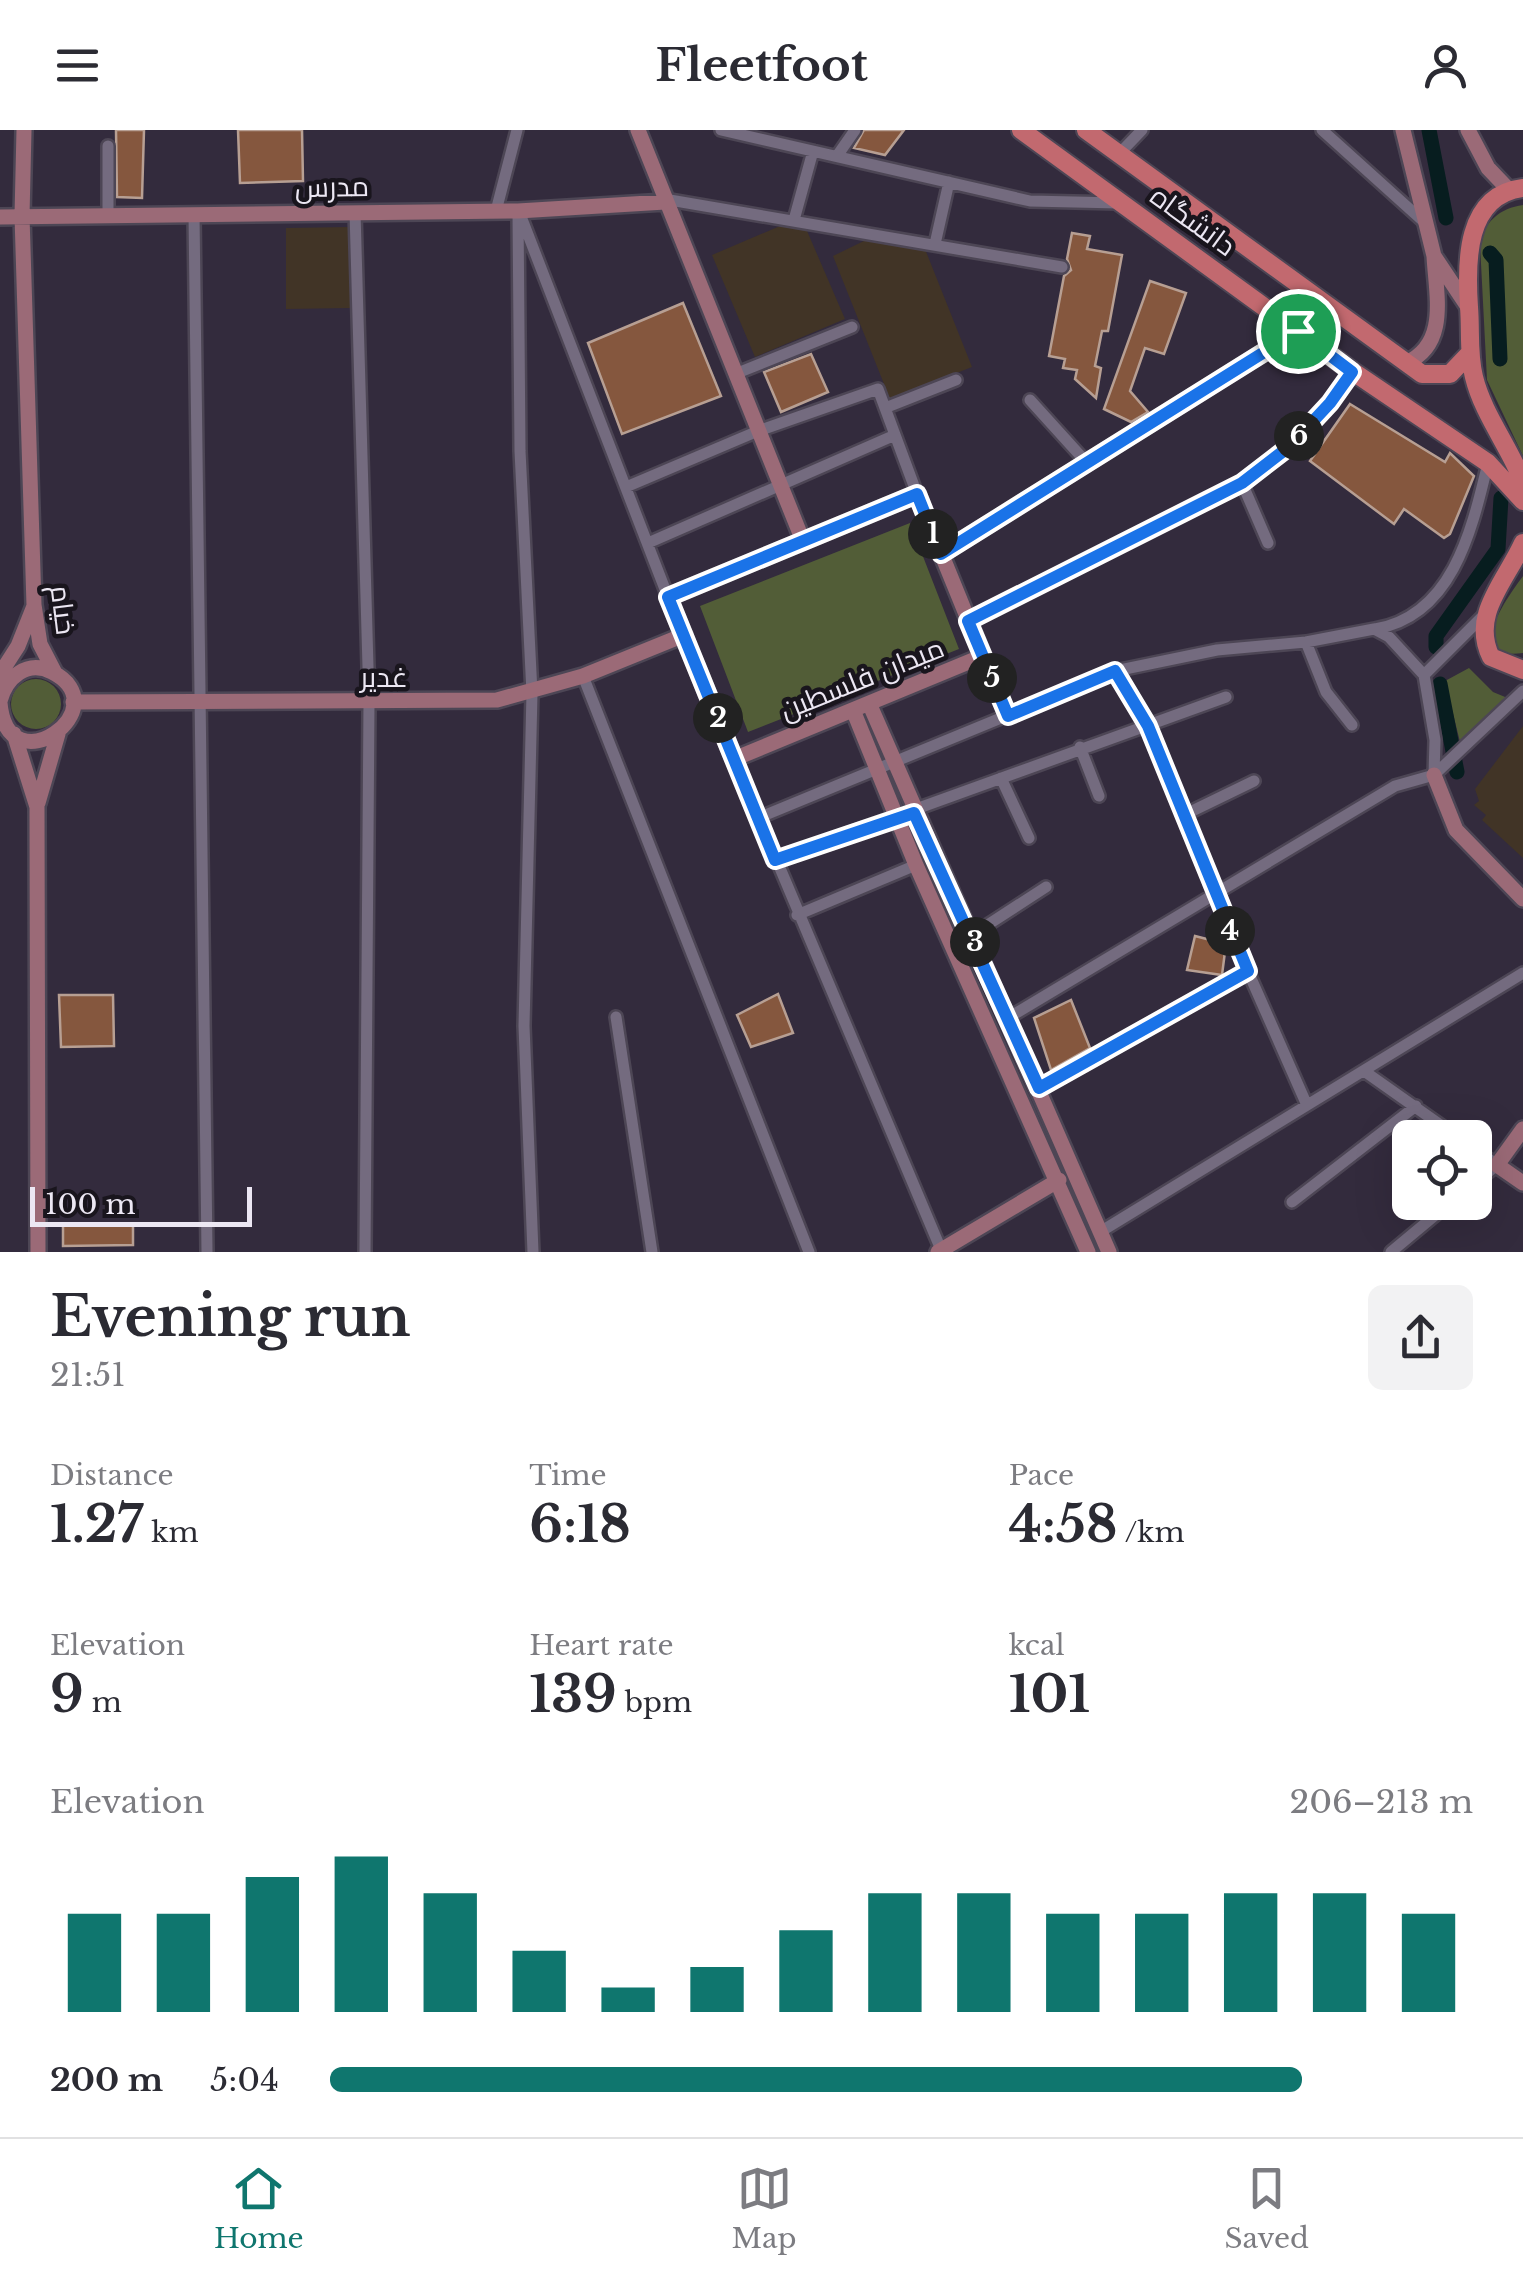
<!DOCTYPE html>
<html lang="en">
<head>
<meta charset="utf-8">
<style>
	:root { --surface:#fff; --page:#f2f2f3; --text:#2b2b33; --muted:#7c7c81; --line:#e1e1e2; --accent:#0f766e }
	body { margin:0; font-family:"Libre Baskerville",Cairo,serif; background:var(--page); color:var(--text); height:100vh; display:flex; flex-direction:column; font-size:38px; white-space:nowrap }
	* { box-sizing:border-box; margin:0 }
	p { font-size:32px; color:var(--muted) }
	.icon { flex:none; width:55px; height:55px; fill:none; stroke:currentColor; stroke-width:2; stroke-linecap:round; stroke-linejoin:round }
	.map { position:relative; height:1122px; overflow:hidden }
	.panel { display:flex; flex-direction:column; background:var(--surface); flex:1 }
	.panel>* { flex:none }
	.fabs { position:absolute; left:1392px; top:990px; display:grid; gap:20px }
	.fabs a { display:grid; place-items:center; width:100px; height:100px; border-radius:15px; background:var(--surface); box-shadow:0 10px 40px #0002; font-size:50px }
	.scale { position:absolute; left:30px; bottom:25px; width:222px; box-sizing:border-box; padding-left:10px; border:5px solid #ece7f3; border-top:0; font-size:28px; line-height:35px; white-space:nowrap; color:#ece7f3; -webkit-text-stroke:8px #19151d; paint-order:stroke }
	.pin { position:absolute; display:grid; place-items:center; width:85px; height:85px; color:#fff; margin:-42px; border:5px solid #fff; border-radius:50%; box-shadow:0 2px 10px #0007 }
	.km { position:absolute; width:50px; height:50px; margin:-25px; border-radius:50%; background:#222; color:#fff; font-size:28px; line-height:50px; text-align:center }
	.round { display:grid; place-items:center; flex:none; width:105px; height:105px; border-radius:15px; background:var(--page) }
	.overview { display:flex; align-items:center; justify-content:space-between; height:170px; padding:0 50px }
	h1 { font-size:55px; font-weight:700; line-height:75px }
	.stats { display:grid; grid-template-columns:repeat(3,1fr); gap:15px; height:170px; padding:10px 50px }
	.stats div { display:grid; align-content:center }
	.stats b { font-size:50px; font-weight:700 }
	.stats small { font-size:28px; font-weight:400 }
	.stats p { font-size:28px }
	.chart { height:280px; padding:20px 50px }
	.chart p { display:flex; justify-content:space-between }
	.chart svg { width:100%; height:180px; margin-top:10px; stroke:var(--accent); stroke-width:6 }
	ul { padding:0 50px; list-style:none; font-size:32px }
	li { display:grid; grid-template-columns:160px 120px 1fr; align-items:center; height:75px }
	li i { height:25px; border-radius:12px; background:var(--accent) }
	header { display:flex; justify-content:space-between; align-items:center; height:130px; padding:0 50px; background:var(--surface); font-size:45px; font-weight:700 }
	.tab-bar { display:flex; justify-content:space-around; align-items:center; height:140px; border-top:2px solid var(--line); background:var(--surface); font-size:28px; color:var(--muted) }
	.tab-bar a { display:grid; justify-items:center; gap:5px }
	.tab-bar .active { color:var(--accent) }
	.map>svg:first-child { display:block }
	.education { fill:#413426 }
	.green { fill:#525d37 }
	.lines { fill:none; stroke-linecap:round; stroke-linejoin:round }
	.canal { stroke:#071d1f; stroke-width:15 }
	.building { fill:#85573e; stroke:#b79f93; stroke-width:2.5 }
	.street-casing { stroke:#4d4655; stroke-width:16 }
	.secondary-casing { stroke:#4d4655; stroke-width:20 }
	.primary-casing { stroke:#4d4655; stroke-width:22 }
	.street { stroke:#746b7f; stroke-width:11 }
	.secondary { stroke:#9b6a77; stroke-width:15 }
	.primary { stroke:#c2696f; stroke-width:18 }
	.route-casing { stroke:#fff; stroke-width:20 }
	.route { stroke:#1a73e8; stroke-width:12 }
	.labels { text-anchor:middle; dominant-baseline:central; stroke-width:9; stroke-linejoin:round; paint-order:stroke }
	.street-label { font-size:28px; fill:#ece7f3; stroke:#19151d }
</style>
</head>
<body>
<header><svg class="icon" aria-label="menu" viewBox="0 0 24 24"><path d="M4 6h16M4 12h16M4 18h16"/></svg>Fleetfoot<svg class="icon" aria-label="person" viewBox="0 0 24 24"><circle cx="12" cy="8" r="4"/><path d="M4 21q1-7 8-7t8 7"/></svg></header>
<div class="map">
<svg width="1523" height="1122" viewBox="0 0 1523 1122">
	<rect width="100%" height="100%" fill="#332b3d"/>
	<!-- education -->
	<path class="education" d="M801 87 845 189 755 227 712 125Z
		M350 97V178L286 179V98Z
		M868 109 923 114 972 237 890 269 833 126Z
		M1523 596V728L1482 690 1486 685 1474 675 1479 671 1475 659Z"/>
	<!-- green -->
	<path class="green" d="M1523 75V326L1487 250 1480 114C1484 92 1500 78 1523 75Z
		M910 393 959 519 748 602 700 476Z
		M1523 446V523C1460 531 1509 465 1523 446Z
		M1469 538 1493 562 1510 569 1461 616 1445 551Z
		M11 574a25 25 0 1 1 50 0a25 25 0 1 1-50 0Z"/>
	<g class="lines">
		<!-- canal -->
		<path class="canal" d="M1429 0 1446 88
			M1490 123 1496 130 1500 229
			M1436 517V506L1498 419 1501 368
			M1440 554 1457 642"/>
	</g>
	<!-- building -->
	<path class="building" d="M116 0H144L142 68 117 67Z
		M238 0H302L303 51 240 53Z
		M864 0H904L885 25 854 18Z
		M1072 103 1090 106 1087 119 1122 125 1108 201H1102L1095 236 1101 238 1096 268 1075 249 1077 240 1063 238 1065 229 1049 226 1064 146 1071 140 1067 129Z
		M1150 151 1186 163 1164 224 1145 218 1130 261 1148 282 1131 292 1104 279Z
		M683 173 721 266 622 304 588 213Z
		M811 224 828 262 781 282 764 242Z
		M1350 274 1445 332 1450 323 1474 346 1450 404 1444 408 1404 379 1394 394 1310 331Z
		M1195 806 1226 814 1222 845 1187 840Z
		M778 864 793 903 751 917 737 885Z
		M59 865H113L114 916 61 917Z
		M1071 870 1090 918 1051 940 1034 888Z
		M63 1094H133V1115L63 1116Z"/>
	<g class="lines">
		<defs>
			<path id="street" d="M721 0 1030 71 1119 73
				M1322 0 1423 91
				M108 16V85
				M1119 24 1142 0
				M837 26 855 0
				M664 69 1062 137
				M496 81 517 0
				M518 81 520 321 532 563 524 896 533 1122
				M355 82 369 572 365 1122
				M194 84 207 1122
				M522 89 668 467
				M794 90 813 21
				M935 114 949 52
				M735 244 852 197
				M1030 270 1087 333
				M885 278 956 250
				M1242 353 1268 413
				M626 357 758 301 878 259 917 364
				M648 413 895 305
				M1485 484 1424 545 1435 610 1434 645 1523 561
				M968 491 1242 353 1290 316 1331 273 1352 241
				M1375 499C1453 486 1472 399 1488 333
				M1306 512 1326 562 1352 595
				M983 526 1008 586
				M1115 541 1148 596 1186 684 1213 762 1306 973
				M583 546 809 1122
				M1080 617 1099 666
				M734 629 942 1122
				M1001 648 1029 708
				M1186 684 1254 651
				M758 688 1115 541 1217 520 1306 512 1374 499 1389 507 1424 545
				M775 730 1226 567
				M797 785 916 735
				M972 805 1046 757
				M616 887 652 1122
				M1008 888 1395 656 1434 645
				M1364 941 1459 1008
				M1039 958 1248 841
				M1475 1019 1497 1035 1475 1053
				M1292 1072 1416 976
				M1100 1102 1523 843
				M1391 1122 1451 1072"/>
			<path id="secondary" d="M24 0 22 86 34 475 40 514 55 543
				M638 0 803 411
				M1403 0 1434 126 1468 177
				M1468 0 1488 38 1509 60
				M0 87 518 81 665 72
				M1406 233C1449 214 1436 165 1434 126
				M917 364 983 526 734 629 668 467Z
				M941 424 1298 201
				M0 544 18 516 34 476
				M0 571C6 548 27 529 52 542 121 577 8 660 0 573
				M73 572 497 570 583 546 684 505
				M869 573 1109 1122
				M853 580 916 735 1088 1122
				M14 604 37 677 38 1122
				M1434 645 1456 700 1523 769
				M38 673 58 604
				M1523 999 1497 1035 1523 1053
				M938 1122 1059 1050"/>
			<path id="primary" d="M1021 0 1352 241 1488 333 1523 371
				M1086 0 1422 244H1450L1470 223
				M1523 58C1465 65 1466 133 1469 177 1471 201 1468 223 1474 247 1483 284 1509 316 1523 352
				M1523 413C1506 451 1470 485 1491 527L1523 540"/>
		</defs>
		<!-- street casing -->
		<use href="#street" class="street-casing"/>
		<!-- secondary casing -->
		<use href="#secondary" class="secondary-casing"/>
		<!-- primary casing -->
		<use href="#primary" class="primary-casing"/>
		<!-- street -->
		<use href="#street" class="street"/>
		<!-- secondary -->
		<use href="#secondary" class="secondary"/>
		<!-- primary -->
		<use href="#primary" class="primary"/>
	</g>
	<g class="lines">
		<defs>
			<path id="route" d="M1298 201 1352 242 1330 273 1290 316 1242 353 968 491 1008 586 1115 541 1148 596 1248 841 1039 958 914 683 775 730 668 467 917 364 941 424Z"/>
		</defs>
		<!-- route casing -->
		<use href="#route" class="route-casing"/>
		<!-- route -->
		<use href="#route" class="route"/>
	</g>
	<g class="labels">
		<!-- street labels -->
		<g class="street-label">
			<text transform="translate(332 57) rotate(-1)">مدرس</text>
			<text transform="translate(1193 91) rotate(36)">دانشگاه</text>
			<text transform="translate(63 480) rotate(83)">خیام</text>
			<text x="384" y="547">غدیر</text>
			<text transform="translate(862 549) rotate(-22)">میدان فلسطین</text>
		</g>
	</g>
</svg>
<div class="fabs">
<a><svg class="icon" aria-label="locate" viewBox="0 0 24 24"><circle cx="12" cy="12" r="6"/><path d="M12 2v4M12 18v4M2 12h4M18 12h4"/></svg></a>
</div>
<div class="scale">100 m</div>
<div class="pin" style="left:1298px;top:201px;background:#1e9e55"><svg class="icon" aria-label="arrive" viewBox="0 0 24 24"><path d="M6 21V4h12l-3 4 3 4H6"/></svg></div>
<b class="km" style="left:933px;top:404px">1</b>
<b class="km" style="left:718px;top:588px">2</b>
<b class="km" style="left:975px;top:812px">3</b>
<b class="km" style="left:1230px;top:801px">4</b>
<b class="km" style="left:992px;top:548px">5</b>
<b class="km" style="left:1299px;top:306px">6</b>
</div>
<section class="panel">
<div class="overview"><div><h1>Evening run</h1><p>21:51</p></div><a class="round"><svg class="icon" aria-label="share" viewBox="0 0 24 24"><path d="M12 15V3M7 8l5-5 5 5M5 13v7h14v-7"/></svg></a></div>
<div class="stats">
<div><p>Distance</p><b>1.27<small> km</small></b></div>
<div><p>Time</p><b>6:18</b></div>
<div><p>Pace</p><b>4:58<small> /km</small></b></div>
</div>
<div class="stats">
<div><p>Elevation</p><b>9<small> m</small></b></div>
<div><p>Heart rate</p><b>139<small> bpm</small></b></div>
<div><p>kcal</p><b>101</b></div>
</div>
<div class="chart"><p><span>Elevation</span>206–213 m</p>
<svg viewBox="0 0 160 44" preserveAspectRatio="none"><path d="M5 44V20M15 44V20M25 44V11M35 44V6M45 44V15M55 44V29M65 44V38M75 44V33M85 44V24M95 44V15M105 44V15M115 44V20M125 44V20M135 44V15M145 44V15M155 44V20"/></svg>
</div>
<ul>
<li><b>200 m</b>5:04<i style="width:85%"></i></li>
</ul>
</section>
<nav class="tab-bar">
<a class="active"><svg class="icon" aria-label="home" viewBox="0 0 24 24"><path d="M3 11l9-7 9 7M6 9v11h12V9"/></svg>Home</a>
<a><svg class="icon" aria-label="map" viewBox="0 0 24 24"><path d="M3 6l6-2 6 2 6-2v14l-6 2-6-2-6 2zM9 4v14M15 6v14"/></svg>Map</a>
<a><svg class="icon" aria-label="saved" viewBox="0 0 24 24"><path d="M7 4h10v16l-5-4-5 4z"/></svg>Saved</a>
</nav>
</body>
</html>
